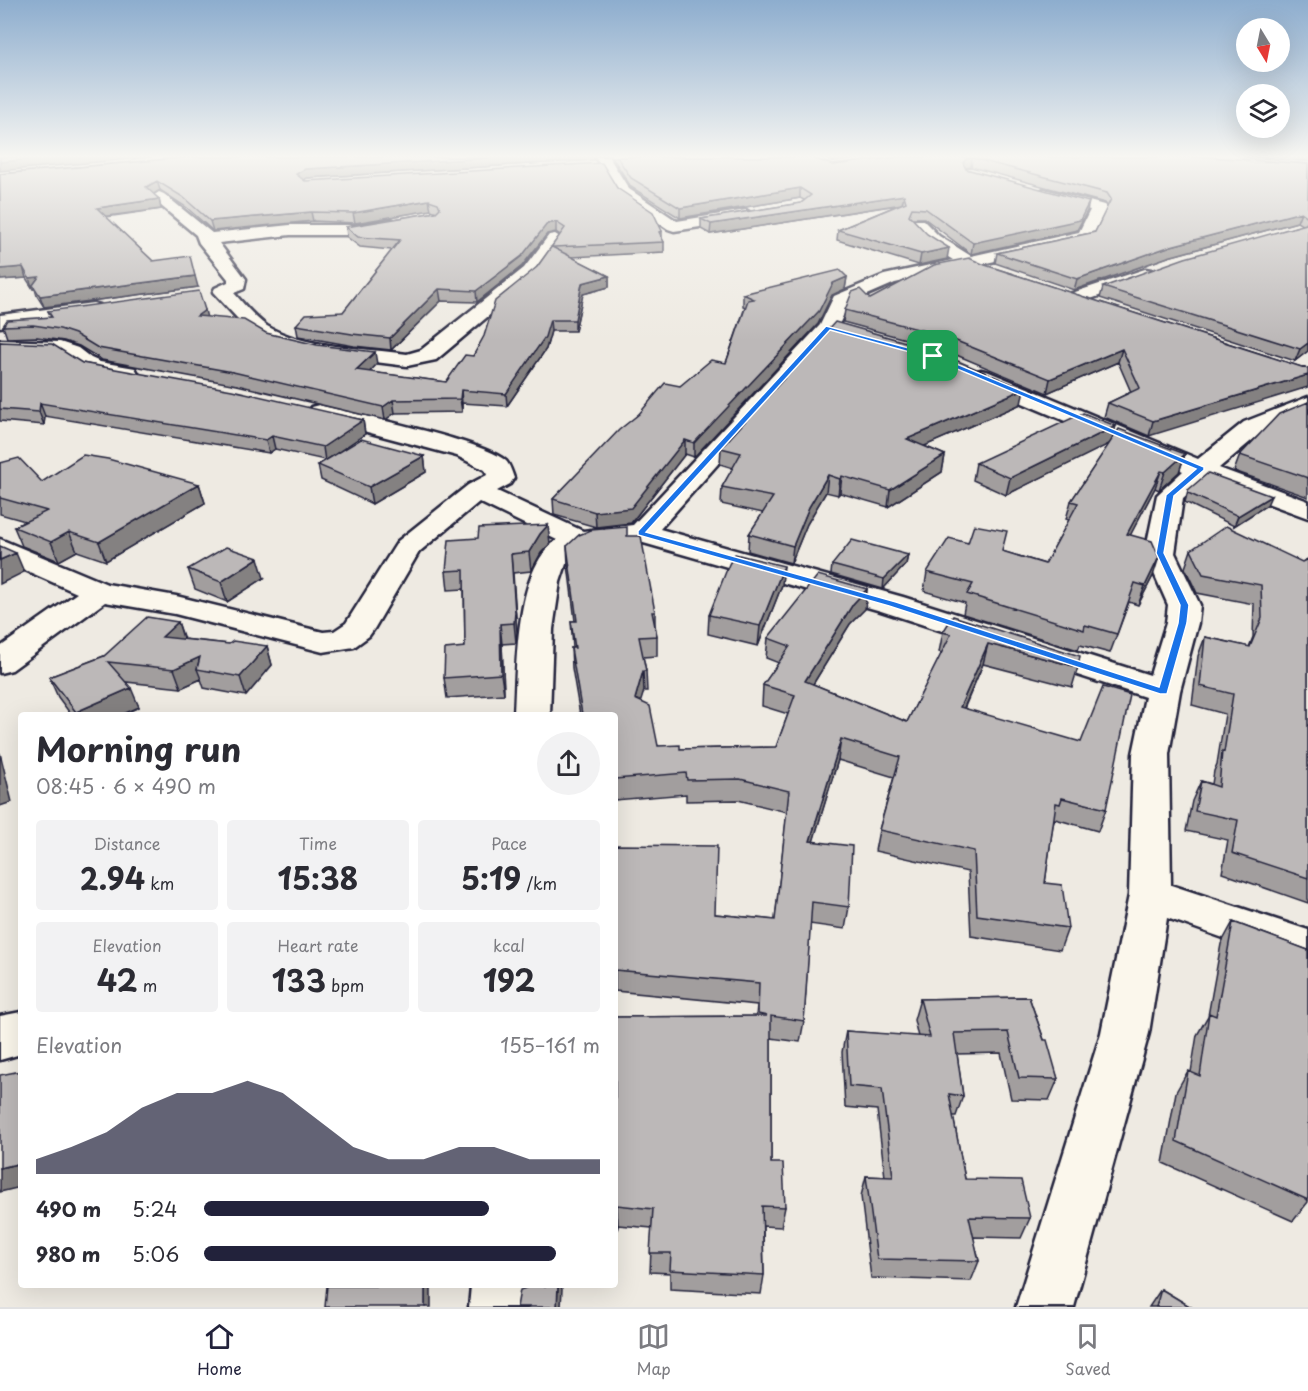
<!DOCTYPE html>
<html lang="en">
<head>
<meta charset="utf-8">
<style>
	:root { --surface:#fff; --page:#f2f2f3; --text:#2b2b33; --muted:#7c7c81; --line:#e1e1e2; --accent:#22223b }
	body { margin:0; font-family:"Playpen Sans",sans-serif; background:var(--page); color:var(--text); height:100vh; display:flex; flex-direction:column; font-size:22px; white-space:nowrap }
	* { box-sizing:border-box; margin:0 }
	p { font-size:20px; color:var(--muted) }
	.icon { flex:none; width:33px; height:33px; fill:none; stroke:currentColor; stroke-width:2; stroke-linecap:round; stroke-linejoin:round }
	.map { position:relative; flex:1; overflow:hidden }
	.sheet { position:absolute; left:18px; top:712px; width:600px; height:576px; display:flex; flex-direction:column; background:var(--surface); border-radius:6px; box-shadow:0 6px 24px #0002 }
	.sheet>* { flex:none }
	.needle { width:39px; rotate:170deg }
	.buttons { position:absolute; left:1236px; top:18px; display:grid; gap:12px }
	.buttons a { display:grid; place-items:center; width:54px; height:54px; border-radius:50%; background:var(--surface); box-shadow:0 6px 24px #0002; font-size:30px }
	.pin { position:absolute; display:grid; place-items:center; width:51px; height:51px; color:#fff; margin:-26px; border-radius:12px; box-shadow:0 3px 9px #0006 }
	.round { display:grid; place-items:center; flex:none; width:63px; height:63px; border-radius:32px; background:var(--page) }
	.summary { display:flex; align-items:center; justify-content:space-between; height:102px; padding:0 18px }
	h1 { font-size:33px; font-weight:700; line-height:45px }
	.figures { display:grid; grid-template-columns:repeat(3,1fr); gap:9px; height:102px; padding:6px 18px }
	.figures div { display:grid; align-content:center; border-radius:6px; background:var(--page); text-align:center }
	.figures b { font-size:30px; font-weight:700 }
	.figures small { font-size:16px; font-weight:400 }
	.figures p { font-size:16px }
	.chart { height:168px; padding:12px 18px }
	.chart p { display:flex; justify-content:space-between }
	.chart svg { width:100%; height:108px; margin-top:6px; fill:var(--accent); opacity:.7 }
	ul { padding:0 18px; list-style:none; font-size:20px }
	li { display:grid; grid-template-columns:96px 72px 1fr; align-items:center; height:45px }
	li i { height:15px; border-radius:8px; background:var(--accent) }
	.tabs { display:flex; justify-content:space-around; align-items:center; height:84px; border-top:2px solid var(--line); background:var(--surface); font-size:16px; color:var(--muted) }
	.tabs a { display:grid; justify-items:center; gap:3px }
	.tabs .current { color:var(--accent) }
	.map>svg:first-child { display:block }
	.lines { fill:none; stroke-linecap:round; stroke-linejoin:round }
	.minor-casing { stroke:#22223b; stroke-width:5 }
	.minor { fill:#fbf7ec; fill-rule:evenodd }
	.wall { fill:#a29e9e; stroke:#22223b; stroke-width:1.5 }
	.shaded-wall { fill:#848181; stroke:#22223b; stroke-width:1.5 }
	.building { fill:#bcb8b8; stroke:#22223b; stroke-width:1.5 }
	.route { fill:#1a73e8; stroke:#fff; stroke-width:1.5; fill-rule:evenodd }
</style>
</head>
<body>
<div class="map">
<svg width="1308" height="1307" viewBox="0 0 1308 1307">
	<rect width="100%" height="100%" fill="#eeeae2"/>
	<filter id="ink" filterUnits="userSpaceOnUse"><feTurbulence type="fractalNoise" baseFrequency=".0167" numOctaves="2"/><feDisplacementMap in="SourceGraphic" scale="12" xChannelSelector="R" yChannelSelector="G"/><feConvolveMatrix kernelMatrix="1 2 1 2 8 2 1 2 1" color-interpolation-filters="sRGB"/></filter>
	<g filter="url(#ink)">
		<g class="lines">
			<defs>
				<path id="minor" d="M595 157H609L629 189 677 221 746 210 754 215 746 220 674 231 668 229 618 195Z
					M1044 189 1104 205 1107 208 1092 240 895 283 849 303 836 331 660 529 903 597 1150 675 1166 623 1168 605 1145 553 1157 495 1183 471 973 382 970 377 973 372 981 370 989 372 1198 459 1244 422 1308 397V412L1262 432 1219 468 1308 501V518L1204 480 1183 498 1175 553 1200 605 1198 623 1180 691 1169 754 1171 885 1308 930V968L1167 918 1149 1033 1074 1307H1016L1101 1033 1129 895 1133 754 1145 697 881 611 640 542 591 547 579 552 566 564 560 582 553 629 550 716H514C517 668 514 569 557 540L479 502 419 552 374 629 369 636 354 647 323 652 175 614 105 602 12 670 0 673V647L77 593 0 559V539L107 584 176 596 323 632 334 631 346 623 398 541 468 485 487 475 485 470 457 456 311 417 307 412 311 407 319 405C354 414 485 441 506 461 510 465 512 473 514 478L510 484 497 491 583 531 633 525 820 325 834 296 884 275 953 260 927 244 909 223 911 220H923L939 236 971 256 1079 232 1090 210 1039 196 1037 193Z
					M159 192 164 194 212 233 290 225H355L391 219 397 221 399 224 397 227 355 235H290L219 243 246 279 244 289 234 293C244 304 255 318 267 326 302 348 366 348 407 354L421 350 524 268 549 235 555 234 563 239 536 276 436 360 407 366 320 355 269 343 251 333 213 292 215 288 228 282V279L199 243 196 235 154 200 151 197Z
					M1145 269 1151 270 1154 274 1151 278 1076 304 1069 302 1067 298 1069 294Z
					M93 303 100 305 103 309 100 313 0 327V315Z
					M0 340 60 342 78 348 91 358 100 362 135 368 138 373 135 378C119 382 92 376 77 368 70 364 66 357 57 354L0 352Z
					M21 1012V1054L0 1060V1016Z
					M471 1286H529L527 1307H469Z"/>
			</defs>
			<!-- minor casing -->
			<use href="#minor" class="minor-casing"/>
			<!-- minor -->
			<use href="#minor" class="minor"/>
		</g>
		<!-- wall -->
		<path class="wall" d="M191 157H594V160L307 178 304 180 305 181 617 188 662 231V239L664 242V252L571 257 609 276V287L583 294 575 331H551L546 349 507 406 462 403V412L395 413 385 420 237 385 102 360 79 346 64 341 37 337 7 338 3 326 51 317 48 311 206 317 377 364 369 372 446 382 473 356 560 235 556 232 547 234 522 266 477 302 441 301 391 350 354 346 298 336 296 325 343 312 392 250 360 247 347 237 346 227 437 212 431 210 355 223 313 221 213 231 186 207 160 190 153 194 159 199 161 209 106 217 153 261 198 287 44 307 37 296 35 289H33L26 278 0 280V174Z
			M612 157H809L833 165 899 157 1210 158 1308 164V351L1295 361 1100 298 1103 287 1302 225 1297 222 1168 257 1074 290 995 263 997 253 1095 232 1108 207 1105 203 971 167 965 168 966 169 1087 211 1077 230 971 254 924 218H912L947 259 919 265 837 240 838 230 898 205 710 234 701 229V219L801 203 804 200 800 198 680 218 631 187Z
			M821 157H869L833 162Z
			M1243 157H1308V161Z
			M985 265 1308 369 1149 436 1104 417 1108 403 1131 392 1118 362 1047 393 942 349 843 322 845 310 870 299Z
			M847 277 845 289 832 295 818 324 694 457 685 454 631 523 596 527 554 515 553 499 639 414 680 386 726 363 745 307 743 306V294Z
			M0 342 82 363 363 420 365 434 332 456H424L426 472 372 504 321 480 318 465 325 460 275 449 269 453 45 416 44 425 0 421Z
			M1308 402V497L1234 471 1240 455Z
			M1021 404 924 446 945 455 942 472 888 507 840 493 838 495 826 492 807 524 791 563 748 551 749 534 763 513 721 504 722 487 733 468 720 464 721 448Z
			M1111 441 1185 454 1179 472 1159 490 1155 488 1130 535 1153 576 1138 605 1129 602 1110 653 1080 645 1078 650 963 614 965 603 924 591 927 572 1002 551 1045 564 1069 520 1066 519 1071 501 1110 443 1006 495 973 480 976 463Z
			M0 463 42 482 199 484 205 503 106 561 77 551 59 561 22 546 14 527 25 521 0 514Z
			M1188 490 1267 505 1234 526 1185 502Z
			M627 536 655 612V625L657 636V656L643 657 646 671 647 691H644L640 701 658 746 680 749 776 747 788 714 762 706 763 685 779 663 766 658 768 638 867 589 865 609 850 624 813 684 907 722 942 653 939 652 943 632 1078 667 1072 687 983 664 964 709 1106 809 1098 831 1055 819 1053 825 1045 883 1068 928 1060 950 971 936 968 872 875 851 879 830 894 777 838 760 813 841 849 907 845 929 810 924 804 1021 800 1042 771 1038V1163L785 1207 781 1227 763 1226 764 1275 761 1294 670 1289V1273L650 1272 652 1228 618 1225 615 1243V1017L756 1016 757 1005 615 991V845L715 914 775 920 787 812 738 800 686 801V794L615 800V716L580 715 572 668 571 648H573L571 621H575L568 565 567 546Z
			M550 544 541 553 531 571 513 573 517 632 516 643 502 644 504 694 447 698 444 678 465 647 464 589 448 590 446 571Z
			M1191 550 1302 562 1308 559V903L1222 873 1228 840 1186 831 1192 801 1201 781 1212 784 1214 771 1217 764 1225 714 1192 705 1198 656 1205 637 1249 647 1253 637 1254 604 1197 593 1185 568Z
			M908 555 906 564 883 589 831 574 832 565Z
			M188 569 264 578 227 602 195 589Z
			M782 585 758 646 708 634 709 615Z
			M178 622 184 639 229 644 267 646 272 665 246 696 204 688 201 679 181 688 126 682 139 707 119 716H72L58 697 49 677 104 656Z
			M1233 922 1308 950V1202L1293 1221 1163 1163 1176 1092 1188 1071 1191 1072 1197 1035 1208 1016 1221 944Z
			M1029 997 1058 1079 1049 1100 1011 1099 1001 1053 957 1054 963 1096 956 1116H953L965 1179 1030 1218 1021 1238 973 1237 979 1261 971 1281 871 1278 861 1196 866 1176 885 1177 877 1110 845 1107 842 1052 846 1031 918 1037 914 1020 920 999Z
			M1161 1289 1191 1307H1149Z"/>
		<!-- shaded-wall -->
		<path class="shaded-wall" d="M54 157H152L0 171V162Z
			M504 157H594V160L307 178 298 183 296 174 305 169Z
			M834 157H869L833 162Z
			M972 158 971 167 965 168 963 163 966 159Z
			M157 181 160 190 149 197 146 187Z
			M800 188V198L680 218V208Z
			M904 195 902 204 710 234 711 224Z
			M159 199 161 209 100 217 97 208Z
			M429 200 431 210 355 223 353 213Z
			M1089 202 1087 211 1077 230 971 254 973 243Z
			M311 212 313 221 213 231 210 221Z
			M1301 212 1297 222 1168 257 1074 290 1077 279 1171 246Z
			M556 222V232L547 234 522 266 477 302 476 291 547 224Z
			M949 248 947 259 919 265 921 254Z
			M23 267 26 278 0 280V269Z
			M195 276 198 287 44 307 40 296Z
			M609 276V287L583 294 575 331V320L582 283Z
			M39 277 33 285 35 289H33L29 278Z
			M847 277 845 289 832 295 818 324 694 457V443L833 283Z
			M439 289 441 301 391 350 390 338Z
			M205 310 208 322 197 316Z
			M550 320 551 331 546 349 507 406 506 394Z
			M1308 343V351L1295 361 1300 349Z
			M1122 349 1118 362 1047 393 1050 379Z
			M375 352 377 364 359 383 356 370Z
			M1308 375V387L1149 436 1153 421Z
			M1024 389 1021 404 904 455 907 439Z
			M461 390 462 403V412L460 399Z
			M393 400 395 413 385 420 383 407Z
			M40 403 45 416 44 425 39 412Z
			M363 420 365 434 325 461 323 447Z
			M1116 426 1111 443 1006 495 1010 478Z
			M272 436 275 449 269 453 266 440Z
			M685 440V454L631 523 596 527 595 512Z
			M1185 454 1179 472 1159 490 1165 472Z
			M945 455 942 472 888 507 890 490Z
			M424 456 426 472 372 504 369 487Z
			M1161 471 1155 488 1121 553 1127 534Z
			M828 475 826 492 807 524 791 563 793 546 809 507Z
			M842 476 840 493 838 495 840 479Z
			M199 484 205 503 106 561 99 542Z
			M1271 496 1267 505 1234 526 1238 516Z
			M548 525 550 544 541 553 531 571 529 552 540 534Z
			M69 532 77 551 59 561 51 542Z
			M16 553 24 572 0 584V560Z
			M511 554 517 632 516 643 514 623Z
			M908 555 906 564 883 589 884 579Z
			M1159 557 1153 576 1138 605 1145 586Z
			M258 558 264 578 227 602 221 582Z
			M784 566 782 585 758 646 760 626Z
			M867 589 865 609 850 624 802 702 805 681 853 604Z
			M178 622 184 641 162 637Z
			M500 624 502 644 504 694 501 674Z
			M988 644 983 664 955 728 960 707Z
			M267 646 272 665 246 696 240 677Z
			M200 657 197 669 201 679 181 688 174 669Z
			M643 671 644 691 635 720V699Z
			M131 688 139 707 119 716H78L76 712Z
			M841 739 838 760 807 862 810 841Z
			M0 753 12 802 0 806Z
			M21 1163V1187L0 1192V1168Z
			M617 1205 618 1225 615 1243V1217Z
			M425 1286H431V1307H425Z
			M558 1286H561L562 1289 561 1307H557Z"/>
		<!-- building -->
		<path class="building" d="M0 157H54L0 162Z
			M191 157H504L305 169 296 174 305 181 602 163 617 188 653 212 662 231 659 232 664 242 552 247 609 276 582 283 575 320H550L545 337 506 394 461 390 460 399 393 400 383 407 233 372 98 348 75 334 60 329 33 325 3 326 7 320 52 317 48 311 199 291 205 310 197 316 244 320 266 333 317 345 375 352 356 370 446 382 465 355 473 356 484 336 495 301 537 267 565 228 556 222 547 224 522 256 476 291 439 289 390 338 352 334 296 325 306 314 343 312 400 240 358 237 346 227 436 212 440 208 438 203 429 200 353 213 311 212 210 221 183 197 157 181 146 187 159 199 97 208 153 261 190 256 195 276 40 296 33 285 39 277 29 278 23 267 0 269V174Z
			M617 157H809L833 165 899 157H1210L1308 164V217L1301 212 1171 246 1077 279 997 253 1095 232 1111 199 1107 193 972 158 966 159 963 163 966 169 1089 202 1080 220 973 243 926 209 912 208 909 215 927 234 949 248 921 254 838 230 906 202 904 195 711 224 701 219 801 203 811 195 800 188 680 208 631 178Z
			M1308 221V343L1300 349 1103 287 1185 258 1306 224Z
			M969 258 985 265 1308 369V375L1153 421 1108 403 1140 388 1122 349 1050 379 944 336 845 310 852 292 860 289 870 299 934 265Z
			M840 270 847 277 833 283 819 311 694 443 685 440 631 508 595 512 553 499 619 430 639 414 665 383 680 386 711 360 726 363 748 300 754 299 743 294Z
			M835 322 927 348 1024 389 907 439 945 455 890 490 842 476 840 479 828 475 809 507 793 546 749 534 773 497 722 487 741 453 721 448Z
			M0 342 52 344 82 363 232 390 363 420 323 447 272 436 266 440 40 403 39 412 0 409Z
			M1308 402V478L1240 455 1279 414Z
			M1083 413 1116 426 1010 478 976 463Z
			M1119 429 1185 454 1165 472 1161 471 1127 534 1152 541 1159 557 1145 586 1135 583 1117 634 1085 625 1084 630 967 594 973 584 927 572 949 538 968 543 974 525 1007 531 1002 551 1045 564 1078 503 1071 501Z
			M361 439 424 456 369 487 318 465Z
			M83 455 108 459 199 484 99 542 69 532 51 542 14 527 47 511 0 498V463L19 458 42 482Z
			M1208 473 1271 496 1238 516 1188 493V490Z
			M548 525 540 534 529 552 511 554 515 612 514 623 500 624 501 674 444 678 445 649 465 647 464 570 446 571 449 540 478 538 479 528Z
			M1226 526 1302 562 1308 559V878L1232 853 1238 820 1195 811 1201 781 1219 787 1222 751 1224 752 1233 694 1200 686 1205 637 1250 647 1262 618 1261 585 1203 574 1191 550Z
			M627 527V536H641L655 612H652L657 636 639 637 646 671H643L635 699 650 706 658 746 680 745V749L776 747 795 695 763 685 790 646 768 638 818 575 867 589 853 604 805 681 907 722 951 634 943 632 953 616 1080 656 1078 667 988 644 960 707 1081 742 1103 687 1130 695 1106 809 1062 798 1060 804 1056 803 1045 883 1062 885 1068 928 977 915 974 851 879 830 900 757 841 739 810 841 852 846 849 907 812 902 804 1021 771 1016V1163H783L785 1207 762 1206 764 1275 670 1270 671 1253H650L653 1209 617 1205 615 1217V1017L767 1016 758 1014 759 983 615 970V845L717 846 715 914 775 920 789 791 740 779 687 780 686 773 615 779V716H569L582 714 571 648H575L571 621H577L567 546 579 535 591 530Z
			M852 540 908 555 884 579 832 565Z
			M0 546 16 553 0 560Z
			M226 547 258 558 221 582 188 569Z
			M735 554 784 566 760 626 709 615 729 564Z
			M147 617 178 622 162 637 229 644 233 641 267 646 240 677 197 669 200 657 174 669 108 662 131 688 76 712 49 677 104 656Z
			M1233 922 1308 950V1200L1176 1141 1188 1071 1200 1076 1209 1013 1216 1016Z
			M1029 997 1044 1040H1047L1058 1079 1019 1078 1008 1032 954 1033 963 1096 949 1094 965 1179 1021 1180 1030 1218 969 1217 979 1261 877 1259 866 1176 893 1177 882 1089 849 1086 846 1031 930 1037 920 999Z
			M21 1071V1163L0 1168V1075Z
			M327 1286H425V1307H325Z
			M526 1286H558L557 1307H517L520 1290 526 1288Z
			M1161 1289 1191 1307H1156Z"/>
	</g>
	<!-- sky -->
	<linearGradient id="sky" x2="0" y2="1"><stop stop-color="#8dadce"/><stop offset="0.46" stop-color="#f7f6f2"/><stop offset="1" stop-color="#f7f6f2" stop-opacity="0"/></linearGradient>
	<rect width="1308" height="340" fill="url(#sky)"/>
	<!-- route -->
	<path class="route" d="M826 326 935 355 1204 467V470L1174 496 1164 553 1189 605 1187 623 1167 694H1160L889 606 638 535V531ZM830 330 931 358 1196 469 1166 495 1156 553 1180 605 1178 623 1159 687 896 602 646 532Z"/>
</svg>
<div class="buttons">
<a><svg class="needle" viewBox="-14 -14 28 28"><path d="M0-13l5 13h-10z" fill="#e53935"/><path d="M0 13l5-13h-10z" fill="#7c7c81"/></svg></a>
<a><svg class="icon" aria-label="layers" viewBox="0 0 24 24"><path d="M12 4l9 5-9 5-9-5zM3 14l9 5 9-5"/></svg></a>
</div>
<div class="pin" style="left:933px;top:356px;background:#1e9e55"><svg class="icon" aria-label="arrive" viewBox="0 0 24 24"><path d="M6 21V4h12l-3 4 3 4H6"/></svg></div>
<section class="sheet">
<div class="summary"><div><h1>Morning run</h1><p>08:45 · 6 × 490 m</p></div><a class="round"><svg class="icon" aria-label="share" viewBox="0 0 24 24"><path d="M12 15V3M7 8l5-5 5 5M5 13v7h14v-7"/></svg></a></div>
<div class="figures">
<div><p>Distance</p><b>2.94<small> km</small></b></div>
<div><p>Time</p><b>15:38</b></div>
<div><p>Pace</p><b>5:19<small> /km</small></b></div>
</div>
<div class="figures">
<div><p>Elevation</p><b>42<small> m</small></b></div>
<div><p>Heart rate</p><b>133<small> bpm</small></b></div>
<div><p>kcal</p><b>192</b></div>
</div>
<div class="chart"><p><span>Elevation</span>155–161 m</p>
<svg viewBox="0 0 160 44" preserveAspectRatio="none"><path d="M0 44V38L10 33L20 27L30 17L40 11L50 11L60 6L70 11L80 22L90 33L100 38L110 38L120 33L130 33L140 38L150 38L160 38V44z"/></svg>
</div>
<ul>
<li><b>490 m</b>5:24<i style="width:72%"></i></li>
<li><b>980 m</b>5:06<i style="width:89%"></i></li>
</ul>
</section>
</div>
<nav class="tabs">
<a class="current"><svg class="icon" aria-label="home" viewBox="0 0 24 24"><path d="M3 11l9-7 9 7M6 9v11h12V9"/></svg>Home</a>
<a><svg class="icon" aria-label="map" viewBox="0 0 24 24"><path d="M3 6l6-2 6 2 6-2v14l-6 2-6-2-6 2zM9 4v14M15 6v14"/></svg>Map</a>
<a><svg class="icon" aria-label="saved" viewBox="0 0 24 24"><path d="M7 4h10v16l-5-4-5 4z"/></svg>Saved</a>
</nav>
</body>
</html>
